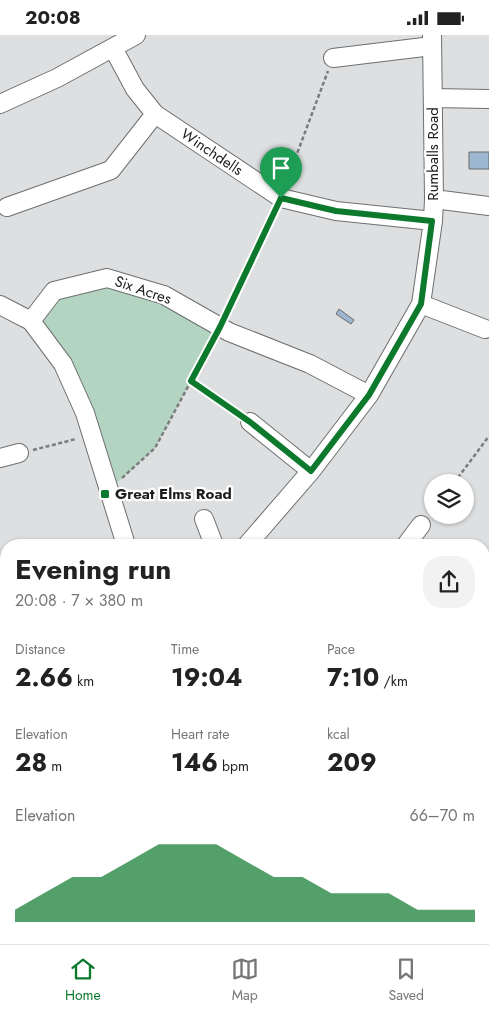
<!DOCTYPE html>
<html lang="en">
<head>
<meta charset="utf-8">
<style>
	:root { --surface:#fff; --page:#f2f2f2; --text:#222; --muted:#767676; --line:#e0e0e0; --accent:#0d792d }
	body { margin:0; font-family:Jost,sans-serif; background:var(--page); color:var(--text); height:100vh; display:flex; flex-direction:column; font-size:19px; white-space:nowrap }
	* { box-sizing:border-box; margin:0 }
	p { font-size:16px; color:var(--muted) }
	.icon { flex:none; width:28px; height:28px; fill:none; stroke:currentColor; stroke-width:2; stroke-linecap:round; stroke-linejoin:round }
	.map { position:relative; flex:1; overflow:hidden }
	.panel { position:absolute; left:0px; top:504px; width:490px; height:406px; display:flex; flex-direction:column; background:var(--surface); border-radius:20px 20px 0 0; box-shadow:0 1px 4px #0004 }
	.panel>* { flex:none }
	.fabs { position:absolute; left:424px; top:439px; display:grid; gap:10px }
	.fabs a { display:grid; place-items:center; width:50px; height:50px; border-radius:50%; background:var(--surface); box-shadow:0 1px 4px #0004; font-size:25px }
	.pin { position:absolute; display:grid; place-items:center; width:42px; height:42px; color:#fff; margin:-51px -21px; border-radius:50% 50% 50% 0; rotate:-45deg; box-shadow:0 0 5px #0007 }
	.pin .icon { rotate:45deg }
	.round { display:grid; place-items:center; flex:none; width:52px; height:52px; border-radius:20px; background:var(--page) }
	.headline { display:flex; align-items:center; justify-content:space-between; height:85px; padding:0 15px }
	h1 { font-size:28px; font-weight:700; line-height:38px }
	.figures { display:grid; grid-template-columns:repeat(3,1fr); gap:8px; height:85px; padding:5px 15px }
	.figures div { display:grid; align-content:center }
	.figures b { font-size:25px; font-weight:700 }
	.figures small { font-size:14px; font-weight:400 }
	.figures p { font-size:14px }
	.chart { height:140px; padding:10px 15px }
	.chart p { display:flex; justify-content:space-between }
	.chart svg { width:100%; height:90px; margin-top:5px; fill:var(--accent); opacity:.7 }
	.status { display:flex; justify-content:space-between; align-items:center; height:35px; padding:0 25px; background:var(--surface); direction:ltr }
	.status svg { height:14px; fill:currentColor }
	.dock { display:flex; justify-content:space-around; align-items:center; height:70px; border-top:1px solid var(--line); background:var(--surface); font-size:14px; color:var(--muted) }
	.dock a { display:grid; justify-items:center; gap:2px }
	.dock .current { color:var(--accent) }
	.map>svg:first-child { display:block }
	.green { fill:#b4d4c2 }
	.building { fill:#9cb7cf; stroke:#696b6d }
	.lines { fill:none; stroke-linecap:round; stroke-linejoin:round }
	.minor-casing { stroke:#6d6f70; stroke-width:20 }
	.path { stroke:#7b7c7d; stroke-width:2.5; stroke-dasharray:4 2.5; stroke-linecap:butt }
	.minor { stroke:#fff; stroke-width:18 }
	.route-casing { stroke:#fff; stroke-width:10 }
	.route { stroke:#0d792d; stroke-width:6 }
	.poi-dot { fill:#0d792d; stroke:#fff; stroke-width:2 }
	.labels { text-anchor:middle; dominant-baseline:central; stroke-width:4.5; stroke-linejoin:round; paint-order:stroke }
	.street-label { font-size:15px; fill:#1d1d1e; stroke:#fff }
	.poi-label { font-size:15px; font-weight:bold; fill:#1d1d1e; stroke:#fff; text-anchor:start }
</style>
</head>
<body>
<div class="status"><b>20:08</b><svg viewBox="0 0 49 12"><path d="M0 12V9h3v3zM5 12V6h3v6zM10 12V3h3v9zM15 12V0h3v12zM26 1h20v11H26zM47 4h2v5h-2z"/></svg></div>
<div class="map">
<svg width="489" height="909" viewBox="0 0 489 909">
	<rect width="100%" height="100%" fill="#dddfe0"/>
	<!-- green -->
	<path class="green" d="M107 243 220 292 155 413 105 459 85 378 31 286 54 256Z
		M6 564V645L0 643V571Z"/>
	<!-- building -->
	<path class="building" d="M469 117H489V134H469Z
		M339 274 354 285 351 289 336 279Z
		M489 756V807L484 812V761Z
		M484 834 489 839V847L484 852Z
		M65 904H92L88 909H60Z"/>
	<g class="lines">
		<defs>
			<path id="minor" d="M113 13 135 54 155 79 281 163 336 176 433 186
				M333 23 432 11
				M433 63 489 64
				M0 69 57 43 136 0
				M434 164 489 171
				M7 172 111 135 155 79
				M421 269 485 294
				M0 270 31 286 63 329 85 378 126 510
				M31 286 54 256 107 243 164 260 229 297 310 329 369 360
				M250 387 311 436
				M0 423 19 418
				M204 484 214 510
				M247 510 311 436 369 360 421 269 433 186 434 164 432 0
				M406 510 421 490
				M0 571 6 564
				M0 811 6 805
				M201 904 202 909
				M344 909 349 904"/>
		</defs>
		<!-- minor casing -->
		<use href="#minor" class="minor-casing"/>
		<!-- path -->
		<path class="path" d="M286 148 328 36
			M227 278 275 176
			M192 346 238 379
			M33 415 76 404
			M122 443 155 413 213 305
			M454 448 489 401
			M0 643 6 645"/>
		<!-- minor -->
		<use href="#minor" class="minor"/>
	</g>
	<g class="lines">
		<defs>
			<path id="route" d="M281 163 336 176 432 186 421 269 369 360 311 436 250 387 191 346 220 292Z"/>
		</defs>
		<!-- route casing -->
		<use href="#route" class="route-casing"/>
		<!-- route -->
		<use href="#route" class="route"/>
	</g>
	<!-- markers -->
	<rect class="poi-dot" x="100" y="454" width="10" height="10" rx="2.5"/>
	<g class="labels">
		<!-- street labels -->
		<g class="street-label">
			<text transform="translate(212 117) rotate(34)">Winchdells</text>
			<text transform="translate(433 119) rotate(-90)">Rumballs Road</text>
			<text transform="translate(143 255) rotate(19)">Six Acres</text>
		</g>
		<!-- poi labels -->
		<g class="poi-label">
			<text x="115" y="459">Great Elms Road</text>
		</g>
	</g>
</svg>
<div class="fabs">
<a><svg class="icon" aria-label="layers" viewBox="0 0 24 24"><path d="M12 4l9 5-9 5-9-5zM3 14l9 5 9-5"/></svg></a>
</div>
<div class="pin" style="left:281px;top:163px;background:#1e9e55"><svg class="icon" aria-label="arrive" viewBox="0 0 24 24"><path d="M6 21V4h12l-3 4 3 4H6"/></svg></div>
<section class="panel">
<div class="headline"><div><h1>Evening run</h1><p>20:08 · 7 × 380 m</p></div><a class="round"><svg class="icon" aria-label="share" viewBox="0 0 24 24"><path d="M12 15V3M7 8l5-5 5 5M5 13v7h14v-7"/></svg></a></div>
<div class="figures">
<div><p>Distance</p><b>2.66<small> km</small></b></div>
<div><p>Time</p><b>19:04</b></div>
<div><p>Pace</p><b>7:10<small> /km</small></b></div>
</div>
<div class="figures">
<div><p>Elevation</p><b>28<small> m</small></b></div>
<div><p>Heart rate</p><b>146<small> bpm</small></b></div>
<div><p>kcal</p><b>209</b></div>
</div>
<div class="chart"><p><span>Elevation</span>66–70 m</p>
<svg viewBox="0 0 160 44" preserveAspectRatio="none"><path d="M0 44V38L10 30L20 22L30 22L40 14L50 6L60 6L70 6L80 14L90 22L100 22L110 30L120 30L130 30L140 38L150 38L160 38V44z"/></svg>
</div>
</section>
</div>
<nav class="dock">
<a class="current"><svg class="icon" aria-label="home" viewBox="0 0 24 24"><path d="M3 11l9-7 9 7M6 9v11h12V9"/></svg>Home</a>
<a><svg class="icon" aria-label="map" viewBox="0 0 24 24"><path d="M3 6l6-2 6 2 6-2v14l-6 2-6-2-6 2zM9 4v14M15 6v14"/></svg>Map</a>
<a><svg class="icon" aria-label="saved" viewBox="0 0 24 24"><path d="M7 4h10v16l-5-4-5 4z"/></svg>Saved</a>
</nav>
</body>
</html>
